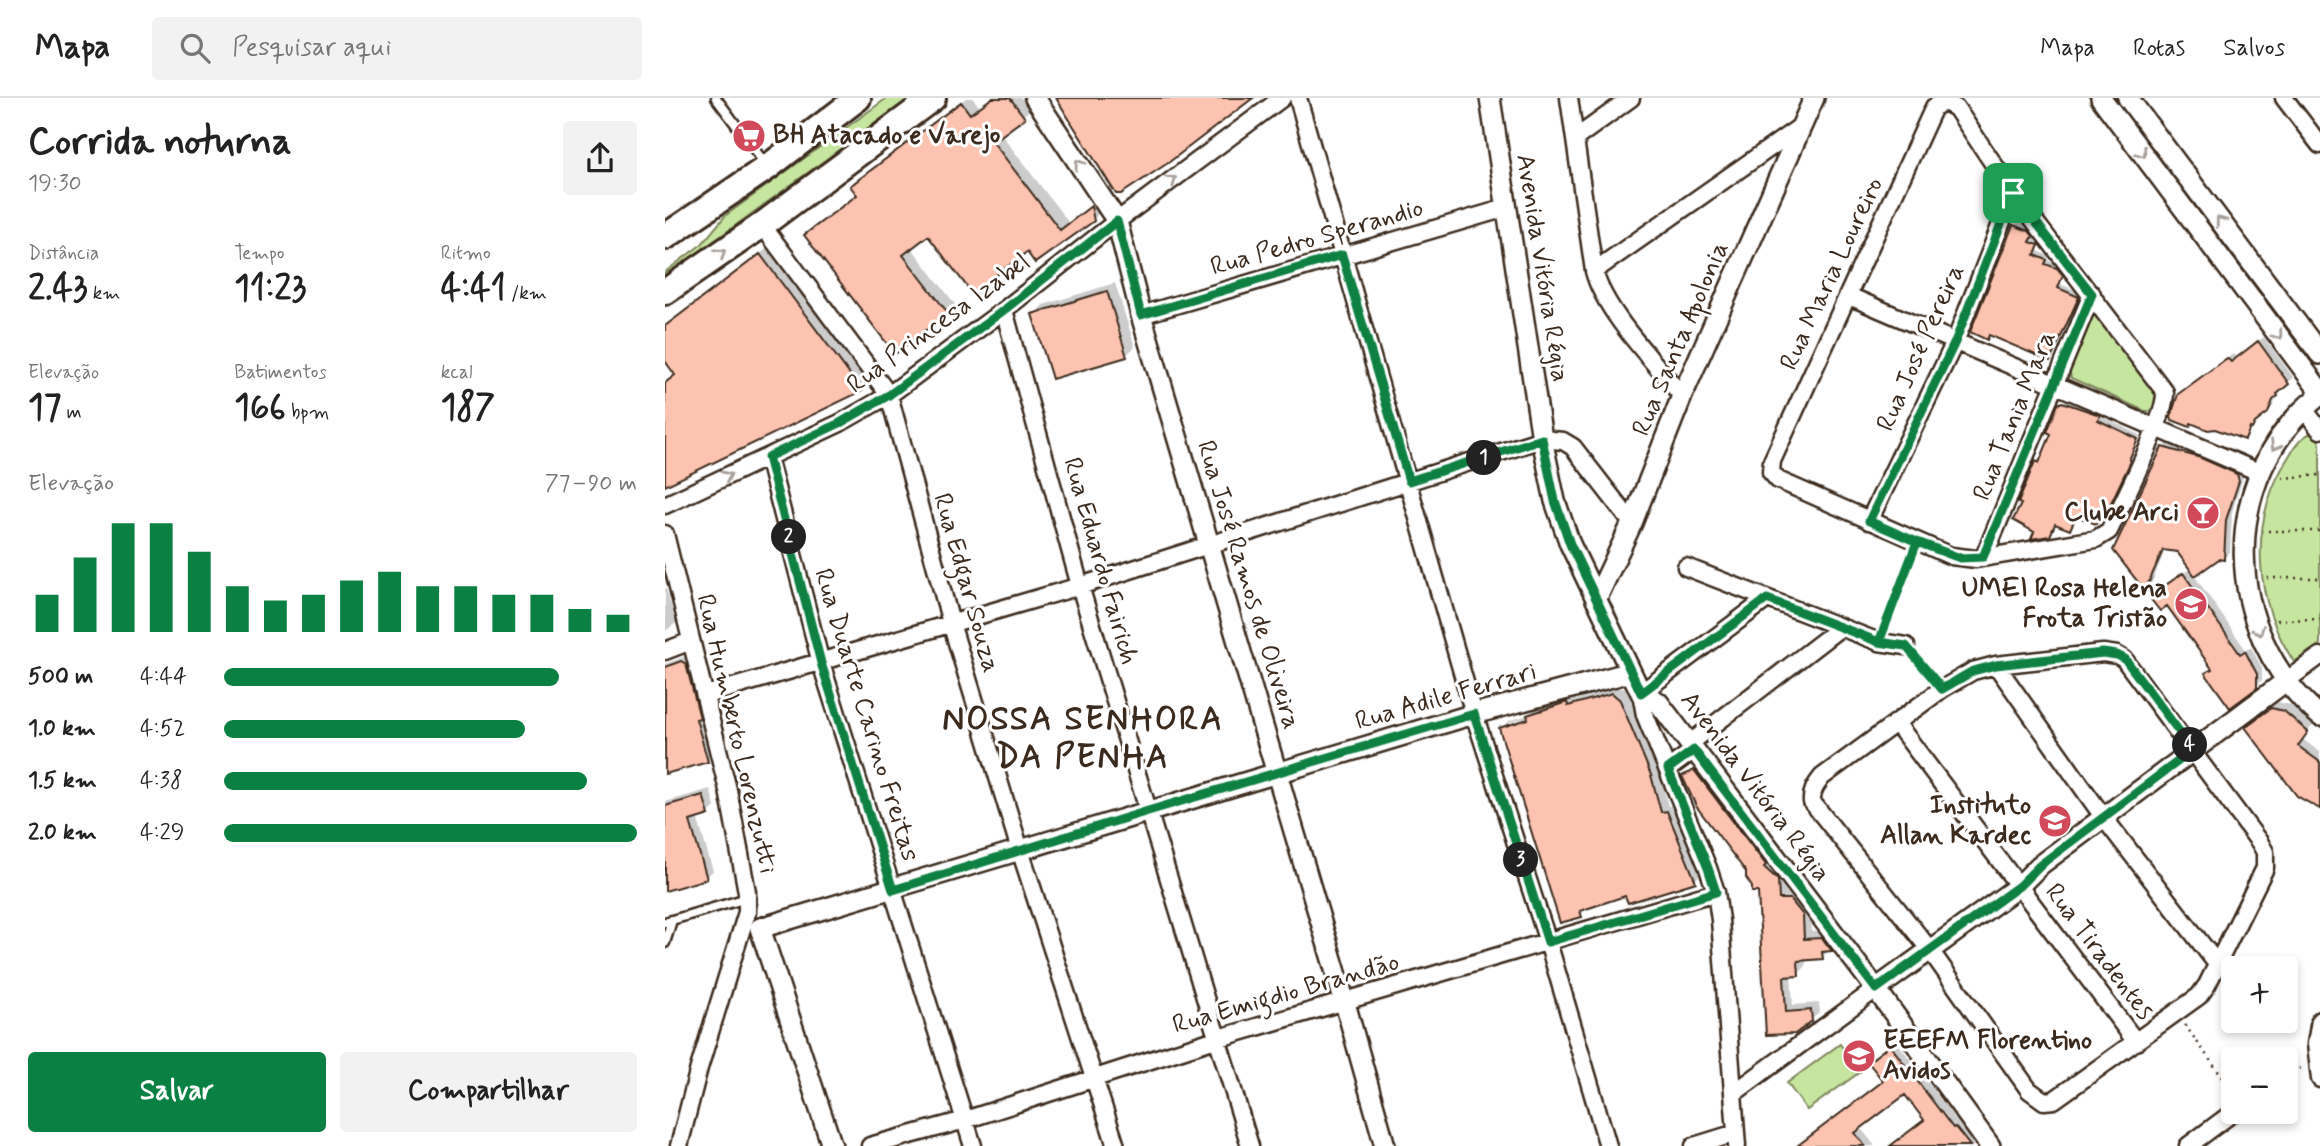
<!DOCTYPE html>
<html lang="pt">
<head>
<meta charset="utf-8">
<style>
	:root { --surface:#fff; --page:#f2f2f2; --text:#222; --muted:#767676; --line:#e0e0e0; --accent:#0b8043 }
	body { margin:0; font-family:Mynerve,sans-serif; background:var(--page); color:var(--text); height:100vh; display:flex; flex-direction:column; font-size:26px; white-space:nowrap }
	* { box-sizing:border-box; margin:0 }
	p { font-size:23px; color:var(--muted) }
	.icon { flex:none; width:38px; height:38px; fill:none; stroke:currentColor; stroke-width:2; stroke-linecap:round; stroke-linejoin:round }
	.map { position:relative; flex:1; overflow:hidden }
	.panel { display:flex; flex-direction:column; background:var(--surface); width:665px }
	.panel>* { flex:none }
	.tools { position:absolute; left:1556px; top:858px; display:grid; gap:14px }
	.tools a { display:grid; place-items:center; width:77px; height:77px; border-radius:7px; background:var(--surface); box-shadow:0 4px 10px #0003; font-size:35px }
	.pin { position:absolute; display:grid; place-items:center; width:60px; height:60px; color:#fff; margin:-30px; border-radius:14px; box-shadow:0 4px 10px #0006 }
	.km { position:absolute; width:35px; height:35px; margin:-18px; border-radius:50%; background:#222; color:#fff; font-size:19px; line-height:35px; text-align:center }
	.round { display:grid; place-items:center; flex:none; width:74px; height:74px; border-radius:7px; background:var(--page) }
	.headline { display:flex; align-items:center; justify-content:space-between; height:119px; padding:0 28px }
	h1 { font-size:38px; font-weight:700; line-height:52px }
	.stats { display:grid; grid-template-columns:repeat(3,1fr); gap:10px; height:119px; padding:7px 28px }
	.stats div { display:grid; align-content:center }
	.stats b { font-size:35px; font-weight:700 }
	.stats small { font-size:19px; font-weight:400 }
	.stats p { font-size:19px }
	.chart { height:196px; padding:14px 28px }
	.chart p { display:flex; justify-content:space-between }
	.chart svg { width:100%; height:126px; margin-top:7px; stroke:var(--accent); stroke-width:6 }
	.button { display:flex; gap:14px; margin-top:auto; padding:14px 28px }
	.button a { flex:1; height:80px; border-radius:7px; background:var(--accent); color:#fff; font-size:28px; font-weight:700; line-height:80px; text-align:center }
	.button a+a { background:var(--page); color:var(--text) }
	ul { padding:0 28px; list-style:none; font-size:23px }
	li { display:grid; grid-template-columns:112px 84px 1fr; align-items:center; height:52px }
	li i { height:18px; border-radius:9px; background:var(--accent) }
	header { display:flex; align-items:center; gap:42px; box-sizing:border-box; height:98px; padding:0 35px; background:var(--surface); border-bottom:2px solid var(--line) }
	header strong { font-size:33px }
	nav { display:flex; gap:38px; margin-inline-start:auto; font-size:24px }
	.search { width:490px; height:63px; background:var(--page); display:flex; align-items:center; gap:18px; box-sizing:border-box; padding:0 24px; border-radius:7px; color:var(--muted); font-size:26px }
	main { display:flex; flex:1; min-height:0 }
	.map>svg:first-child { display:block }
	.green { fill:#c6e69f; stroke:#80885e; stroke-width:2 }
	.shadow { fill:#0003; fill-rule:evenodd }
	.building { fill:#fcc3b0; stroke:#3b2a1e; stroke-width:2 }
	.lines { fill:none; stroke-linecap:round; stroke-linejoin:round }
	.service-casing { stroke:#3b2a1e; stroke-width:13 }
	.minor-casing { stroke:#3b2a1e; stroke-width:21 }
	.tertiary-casing { stroke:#3b2a1e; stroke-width:24 }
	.primary-casing { stroke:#3b2a1e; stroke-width:30 }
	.path { stroke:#3b2a1e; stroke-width:2.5; stroke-dasharray:2 5; stroke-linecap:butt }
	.service { stroke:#fff; stroke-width:8 }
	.minor { stroke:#fff; stroke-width:16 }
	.tertiary { stroke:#fff; stroke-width:19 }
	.primary { stroke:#fff; stroke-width:24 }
	.oneway { stroke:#a79f9a }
	.route-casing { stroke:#fff; stroke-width:14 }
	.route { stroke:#0b8043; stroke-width:9 }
	.labels { text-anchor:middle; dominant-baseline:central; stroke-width:6; stroke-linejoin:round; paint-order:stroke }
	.poi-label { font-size:26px; font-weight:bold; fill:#3b2a1e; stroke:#fff; text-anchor:end }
	.street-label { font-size:26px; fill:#3b2a1e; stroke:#fff }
	.district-label { font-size:33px; font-weight:bold; letter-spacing:2px; fill:#3b2a1e; stroke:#fff }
</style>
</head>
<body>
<header>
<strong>Mapa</strong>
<div class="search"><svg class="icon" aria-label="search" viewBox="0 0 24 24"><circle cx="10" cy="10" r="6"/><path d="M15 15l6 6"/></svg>Pesquisar aqui</div>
<nav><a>Mapa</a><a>Rotas</a><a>Salvos</a></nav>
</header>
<main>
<section class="panel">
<div class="headline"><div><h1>Corrida noturna</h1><p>19:30</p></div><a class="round"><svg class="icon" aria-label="share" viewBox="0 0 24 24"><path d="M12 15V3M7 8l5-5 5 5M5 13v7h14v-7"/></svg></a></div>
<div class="stats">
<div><p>Distância</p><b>2.43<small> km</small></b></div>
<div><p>Tempo</p><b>11:23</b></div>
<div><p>Ritmo</p><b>4:41<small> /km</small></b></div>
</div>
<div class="stats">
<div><p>Elevação</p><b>17<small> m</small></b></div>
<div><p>Batimentos</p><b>166<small> bpm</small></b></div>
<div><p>kcal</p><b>187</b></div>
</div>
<div class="chart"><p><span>Elevação</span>77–90 m</p>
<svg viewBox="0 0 160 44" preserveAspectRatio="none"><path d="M5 44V31M15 44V18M25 44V6M35 44V6M45 44V16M55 44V28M65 44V33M75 44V31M85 44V26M95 44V23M105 44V28M115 44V28M125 44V31M135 44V31M145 44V36M155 44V38"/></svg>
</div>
<ul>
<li><b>500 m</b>4:44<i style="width:81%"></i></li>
<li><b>1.0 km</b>4:52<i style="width:73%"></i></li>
<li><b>1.5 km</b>4:38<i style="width:88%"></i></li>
<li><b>2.0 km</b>4:29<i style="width:100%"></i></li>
</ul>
<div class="button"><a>Salvar</a><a>Compartilhar</a></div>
</section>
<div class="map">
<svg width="1655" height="1048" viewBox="0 0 1655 1048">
	<rect width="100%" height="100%" fill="#fff"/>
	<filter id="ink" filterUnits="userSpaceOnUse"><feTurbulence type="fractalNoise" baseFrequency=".0143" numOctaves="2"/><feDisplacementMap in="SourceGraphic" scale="14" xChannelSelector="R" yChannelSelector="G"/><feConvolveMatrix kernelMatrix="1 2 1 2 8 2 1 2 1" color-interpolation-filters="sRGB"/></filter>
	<g filter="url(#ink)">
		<!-- green -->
		<path class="green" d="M222 0H245L0 179V174L37 146 60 118Z
			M1431 214 1493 297V303L1488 313H1480L1406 280 1404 272 1426 217Z
			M1644 336 1650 337 1655 345V546L1629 564C1590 504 1583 428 1620 365 1626 355 1633 341 1644 336Z
			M1175 946 1195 974 1142 1012 1122 985Z"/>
		<!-- shadow -->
		<path class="shadow" d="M301 0H308L314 9 326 0H359L367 10 336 36 404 125 434 102 437 113 428 121 362 151 264 136 246 149 290 206 281 214 141 137 193 96 187 88 195 80Z
			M1353 124 1368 129 1371 133 1368 140 1377 143 1373 153 1384 158 1383 162 1396 167 1401 172 1395 186 1417 195 1389 257 1385 261 1326 236 1322 240 1349 128Z
			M104 149 204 283 196 291 0 386V285L12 276 0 260V228Z
			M450 185 470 249 461 257 369 216 378 207Z
			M1599 239 1628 279 1613 296 1608 308 1594 320 1580 340 1520 291 1568 256 1572 260Z
			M1402 301 1438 314 1436 318 1475 337 1466 358 1468 359 1447 403 1444 407 1441 406 1435 420 1431 424 1413 416 1405 430 1392 425 1384 436 1371 364 1375 360 1378 361 1389 335 1395 307Z
			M1505 343 1579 376 1567 414 1565 454 1558 460H1554L1529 477 1581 552 1586 549 1597 570V582L1591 588 1543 575 1548 569 1492 493 1526 470 1513 453 1501 450 1487 484 1481 490 1498 350Z
			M1 490 11 525 0 533V490Z
			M24 557 49 655 42 663 0 674V566Z
			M952 589 961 591 994 669 1003 708 1010 706 1037 774 1030 782 962 796 923 809 916 817 836 630 844 623 865 616 872 609 909 597 911 602ZM871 617 872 620 843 629V625Z
			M1613 604 1626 607 1648 627 1637 641 1655 654 1654 708 1588 623Z
			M1038 665 1120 774 1121 794H1134L1145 809 1147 834 1165 833 1173 844 1157 859 1141 860V868L1133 876 1126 877 1128 907 1154 905 1155 914 1146 922 1103 935 1094 792 1019 679 1027 671Z
			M45 691 50 709 43 716 32 719 48 773 41 779 0 791V704Z
			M1231 943 1295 1026 1297 1024 1315 1048H1226L1261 1022 1240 994 1195 1029 1210 1048H1133L1220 982 1211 958Z"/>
		<!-- building -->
		<path class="building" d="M327 0H345L360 20 328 44 395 132 426 108 429 123 370 165 362 154 307 195 263 138 238 157 283 215 230 256 139 137 192 97 185 88 296 4 305 16Z
			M391 0H588L503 65 456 96H451Z
			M1348 127 1364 133 1368 138 1365 144 1374 147 1370 157 1382 162 1380 166 1392 170 1398 177 1393 190 1414 199 1385 263 1324 237 1322 242 1305 234Z
			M95 156 197 293 0 388V285L10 277 0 263V228Z
			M442 193 462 259 387 281 367 216Z
			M1593 243 1624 286 1612 296 1613 298 1608 302 1603 315 1590 325 1587 331 1585 330 1580 342 1550 331 1543 332 1526 325 1525 329 1507 322 1506 318 1513 296 1562 260 1566 264Z
			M1397 304 1435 317 1433 322 1473 341 1464 362 1466 363 1444 409 1440 407 1431 426 1411 418 1405 432 1390 426 1385 438 1366 441 1369 434 1348 422 1356 406 1353 405 1370 363 1374 365 1386 336 1382 334 1393 306Z
			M1497 349 1536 360 1572 376 1574 383 1561 422 1559 462 1554 461 1530 478 1512 454 1498 452 1480 493 1448 452Z
			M1518 475 1575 556 1580 553 1592 576V590L1565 610 1540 575 1547 571 1502 508 1495 513 1484 499Z
			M16 563 21 566 35 620 31 621 43 664 0 676V569Z
			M947 595 955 602 986 677 996 714 1002 713 1031 784 963 805 960 798 915 813 917 819 895 825 834 630 863 621 862 617 902 604 903 608Z
			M1606 610 1619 613 1643 634 1633 648 1655 664V711L1632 698 1580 629Z
			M1029 672 1101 767 1099 769 1113 782 1114 801H1125L1138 817 1139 841 1157 840 1167 853 1157 854 1158 861 1133 863 1134 878 1119 879 1121 914 1146 912 1147 923 1130 936 1101 937 1093 794H1087V789L1081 780V774L1031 708 1017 678Z
			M38 697 44 717 25 723 42 781 0 793V708Z
			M1225 947 1288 1030 1290 1029 1305 1048H1225L1259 1022 1240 997 1190 1035 1200 1048H1132L1218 983 1203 964Z"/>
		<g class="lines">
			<defs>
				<path id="service" d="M51 0 101 67
					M0 824 82 800
					M0 845 7 822"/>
				<path id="minor" d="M633 0 809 616 883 844 943 1048
					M904 0 929 173C939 213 989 264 1017 298
					M1619 0 1655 47
					M1280 4 1291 10 1348 95 1500 294C1501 320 1457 405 1444 433L1431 441 1311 461 1286 458 1113 382 1106 374 1107 363 1269 9Z
					M911 40 966 0
					M97 127 224 297 286 525 355 752 451 1048
					M929 173 1139 26
					M1184 198 1596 375
					M339 212 415 488 585 1048
					M476 217 841 110
					M1639 311 1655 332
					M103 359 156 565 308 1048
					M0 407 175 325 224 297 339 212 452 123 617 0
					M1204 423 1290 244 1348 95
					M0 436 63 692 82 794V814L34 970 14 1048
					M1319 459 1427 196
					M1021 469 1214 544 1241 548
					M0 553 26 543
					M1438 555 1452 557 1459 561 1595 745 1600 754V770L1542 887 1534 898 1389 1002 1379 1003 1364 992 1265 852 1147 704C1146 693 1151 687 1157 679L1277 591 1308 573 1331 567Z
					M1331 567 1439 720 1552 866
					M1621 583 1655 558
					M41 597 415 488 877 341 898 343 908 349 967 425
					M1232 626 1471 944
					M1024 646 1176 529
					M1003 671 1029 652
					M1655 922 1651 946 1655 981
					M1069 995 1211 891
					M205 1048 300 1022 551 941 1051 794
					M1029 1048 1071 1035
					M1072 1048 1055 822 1051 794 1043 770 980 617 976 595 1102 501
					M1523 1048 1570 1013"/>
				<path id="tertiary" d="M370 0 452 123 476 217 680 905 720 1048
					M825 0 877 341 890 403 905 446 976 595 993 604 1211 891 1325 1048
					M1436 0 1655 293
					M1463 0 1655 256
					M1655 297C1551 379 1557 535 1655 618
					M931 502 967 425 1017 298 1149 0
					M1211 891 1354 788 1375 767 1621 583
					M167 1048 95 830 809 616 966 574"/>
				<path id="primary" d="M0 139 103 69 193 0
					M0 194 97 127 268 0"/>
			</defs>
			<!-- service casing -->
			<use href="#service" class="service-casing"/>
			<!-- minor casing -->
			<use href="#minor" class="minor-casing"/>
			<!-- tertiary casing -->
			<use href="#tertiary" class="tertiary-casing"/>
			<!-- primary casing -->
			<use href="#primary" class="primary-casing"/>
			<!-- path -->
			<path class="path" d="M1617 380 1655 377
				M1603 433H1655
				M1602 480H1655
				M1612 522 1655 521
				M1220 528 1248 456
				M1250 558 1268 580
				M1520 927 1568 994
				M1620 973 1638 970"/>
			<!-- service -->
			<use href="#service" class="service"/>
			<!-- minor -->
			<use href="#minor" class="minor"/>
			<!-- tertiary -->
			<use href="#tertiary" class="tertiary"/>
			<!-- primary -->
			<use href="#primary" class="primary"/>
		</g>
		<!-- one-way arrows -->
		<defs><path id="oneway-chevron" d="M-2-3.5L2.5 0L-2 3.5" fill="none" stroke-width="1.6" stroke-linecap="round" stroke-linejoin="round" transform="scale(1.75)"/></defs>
		<g class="oneway">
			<use href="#oneway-chevron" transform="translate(1477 55) rotate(53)"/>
			<use href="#oneway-chevron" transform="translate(414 66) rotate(-124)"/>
			<use href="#oneway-chevron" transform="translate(507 82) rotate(-37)"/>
			<use href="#oneway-chevron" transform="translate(1555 123) rotate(-127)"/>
			<use href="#oneway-chevron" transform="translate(56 155) rotate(-35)"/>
			<use href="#oneway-chevron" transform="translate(1613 237) rotate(53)"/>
			<use href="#oneway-chevron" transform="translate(1610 348) rotate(122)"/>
			<use href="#oneway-chevron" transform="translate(62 378) rotate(-25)"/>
			<use href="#oneway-chevron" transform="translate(1594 533) rotate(69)"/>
		</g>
	</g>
	<g class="lines" filter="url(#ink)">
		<defs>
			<path id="route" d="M1348 95 1290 244 1204 423 1252 444 1214 544 1102 501 976 595 905 446 890 403 877 341 744 383 677 157 476 217 452 123 339 212 224 297 175 325 103 359 156 565 228 792 483 713 809 616 883 844 1051 794 1043 770 1003 671 1029 652 1211 891 1354 788 1375 767 1528 652 1460 561 1452 557 1438 555 1331 567 1308 573 1277 591 1241 548 1214 544 1252 444 1295 460 1318 459 1427 196 1348 95"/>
		</defs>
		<!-- route casing -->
		<use href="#route" class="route-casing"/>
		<!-- route -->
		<use href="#route" class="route"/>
	</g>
	<!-- icons -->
	<defs>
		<symbol id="supermarket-disc" viewBox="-11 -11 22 22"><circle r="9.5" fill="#d1495b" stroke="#fff"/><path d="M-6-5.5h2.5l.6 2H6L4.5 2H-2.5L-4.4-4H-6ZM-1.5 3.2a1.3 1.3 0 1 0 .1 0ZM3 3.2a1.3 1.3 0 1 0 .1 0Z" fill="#fff"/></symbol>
		<symbol id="bar-disc" viewBox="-11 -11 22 22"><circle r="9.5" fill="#d1495b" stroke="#fff"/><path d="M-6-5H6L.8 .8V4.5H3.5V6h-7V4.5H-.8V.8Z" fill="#fff"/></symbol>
		<symbol id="school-disc" viewBox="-11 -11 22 22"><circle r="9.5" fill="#d1495b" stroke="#fff"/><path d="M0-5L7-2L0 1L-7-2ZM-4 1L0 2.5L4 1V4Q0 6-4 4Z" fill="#fff"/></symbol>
	</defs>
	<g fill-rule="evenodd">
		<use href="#supermarket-disc" x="65" y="19" width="38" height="38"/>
		<use href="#bar-disc" x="1519" y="396" width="38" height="38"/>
		<use href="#school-disc" x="1507" y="487" width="38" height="38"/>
		<use href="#school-disc" x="1371" y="704" width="38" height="38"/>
		<use href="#school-disc" x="1175" y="939" width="38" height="38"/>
	</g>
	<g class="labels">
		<!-- poi labels -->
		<g class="poi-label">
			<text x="108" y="38" text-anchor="start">BH Atacado e Varejo</text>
			<text x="1514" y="415">Clube Arci</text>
			<text x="1502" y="491">UMEI Rosa Helena<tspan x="1502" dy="30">Frota Tristão</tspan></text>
			<text x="1366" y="708">Instituto<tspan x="1366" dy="30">Allan Kardec</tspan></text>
			<text x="1218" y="943" text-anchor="start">EEEFM Florentino<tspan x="1218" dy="30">Avidos</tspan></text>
		</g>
		<!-- street labels -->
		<g class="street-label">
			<text transform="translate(652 140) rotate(-16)">Rua Pedro Sperandio</text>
			<text transform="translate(877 170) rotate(81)">Avenida Vitória Régia</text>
			<text transform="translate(1167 176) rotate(-65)">Rua Maria Loureiro</text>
			<text transform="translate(274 226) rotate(-36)">Rua Princesa Izabel</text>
			<text transform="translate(1016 241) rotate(-67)">Rua Santa Apolonia</text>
			<text transform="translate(1256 250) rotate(-66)">Rua José Pereira</text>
			<text transform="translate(1350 318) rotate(-68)">Rua Tania Mara</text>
			<text transform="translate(435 463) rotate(74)">Rua Eduardo Fairich</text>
			<text transform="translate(301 485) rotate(74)">Rua Edgar Souza</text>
			<text transform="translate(583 487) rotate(73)">Rua José Ramos de Oliveira</text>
			<text transform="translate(781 599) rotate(-16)">Rua Adile Ferrari</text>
			<text transform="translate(201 617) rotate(73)">Rua Duarte Carino Freitas</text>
			<text transform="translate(71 636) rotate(77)">Rua Humberto Lorenzutti</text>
			<text transform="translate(1090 689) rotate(53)">Avenida Vitória Régia</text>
			<text transform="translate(1434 854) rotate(53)">Rua Tiradentes</text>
			<text transform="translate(621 896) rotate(-16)">Rua Emigdio Brandão</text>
		</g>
		<!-- district labels -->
		<g class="district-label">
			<text x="418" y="622">NOSSA SENHORA<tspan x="418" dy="38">DA PENHA</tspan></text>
		</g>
	</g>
</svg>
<div class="tools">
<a>+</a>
<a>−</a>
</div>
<div class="pin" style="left:1348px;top:95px;background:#1e9e55"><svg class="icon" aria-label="arrive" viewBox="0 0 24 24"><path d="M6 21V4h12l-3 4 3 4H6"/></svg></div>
<b class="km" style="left:819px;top:360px">1</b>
<b class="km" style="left:124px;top:439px">2</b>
<b class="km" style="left:856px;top:762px">3</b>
<b class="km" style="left:1525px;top:647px">4</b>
</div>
</main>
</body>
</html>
